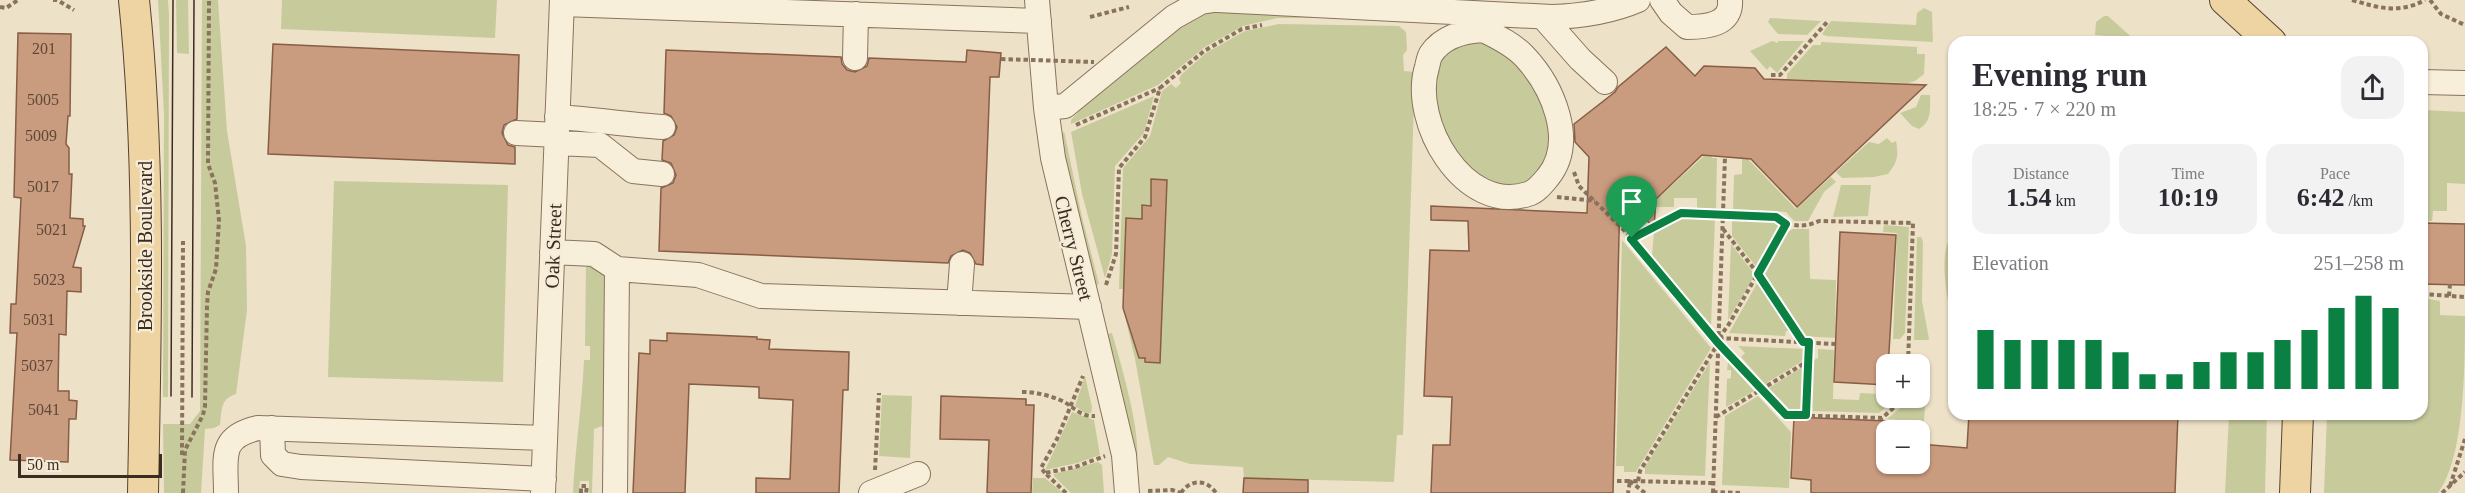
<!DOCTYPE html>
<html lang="en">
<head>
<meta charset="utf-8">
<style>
	:root { --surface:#fff; --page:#f2f2f3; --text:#2b2b33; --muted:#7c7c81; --accent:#0b8043 }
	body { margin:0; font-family:"Times New Roman",serif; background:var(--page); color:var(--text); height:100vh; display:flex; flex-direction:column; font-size:22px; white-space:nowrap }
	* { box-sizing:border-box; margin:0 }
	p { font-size:20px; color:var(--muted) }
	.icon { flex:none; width:33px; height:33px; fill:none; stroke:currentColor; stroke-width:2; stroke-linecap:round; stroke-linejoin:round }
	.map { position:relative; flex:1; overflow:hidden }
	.panel { position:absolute; left:1948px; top:36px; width:480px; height:384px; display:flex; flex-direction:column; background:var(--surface); border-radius:18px; box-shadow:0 2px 4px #0004 }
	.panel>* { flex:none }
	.fabs { position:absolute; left:1876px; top:354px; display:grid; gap:12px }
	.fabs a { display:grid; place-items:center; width:54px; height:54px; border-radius:12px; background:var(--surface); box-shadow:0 2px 4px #0004; font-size:30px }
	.scale { position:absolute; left:18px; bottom:15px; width:144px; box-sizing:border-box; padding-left:6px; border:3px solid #3a2c20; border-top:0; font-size:16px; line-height:21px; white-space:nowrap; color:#3a2c20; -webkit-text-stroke:4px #f5ebd7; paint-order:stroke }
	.pin { position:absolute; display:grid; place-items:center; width:51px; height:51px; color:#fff; margin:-62px -26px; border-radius:50% 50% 50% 0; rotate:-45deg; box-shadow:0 0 6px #0007 }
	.pin .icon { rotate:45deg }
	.round { display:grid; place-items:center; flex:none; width:63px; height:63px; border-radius:18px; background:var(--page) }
	.headline { display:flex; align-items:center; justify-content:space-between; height:102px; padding:0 24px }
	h1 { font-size:33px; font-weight:800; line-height:45px }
	.figures { display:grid; grid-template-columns:repeat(3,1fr); gap:9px; height:102px; padding:6px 24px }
	.figures div { display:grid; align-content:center; border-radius:15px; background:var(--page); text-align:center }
	.figures b { font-size:26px; font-weight:800 }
	.figures small { font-size:16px; font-weight:400 }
	.figures p { font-size:16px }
	.chart { height:168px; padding:12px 24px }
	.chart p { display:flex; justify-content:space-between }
	.chart svg { width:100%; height:108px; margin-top:6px; stroke:var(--accent); stroke-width:6 }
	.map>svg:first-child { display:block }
	.green { fill:#c7cb9c }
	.building { fill:#ca9c7f; stroke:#875d44; stroke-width:1.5 }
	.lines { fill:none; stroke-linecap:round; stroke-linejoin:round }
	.minor-casing { stroke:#89735d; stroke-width:26 }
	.major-casing { stroke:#574231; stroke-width:32 }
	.path { stroke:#89735d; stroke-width:4; stroke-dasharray:4.5 3; stroke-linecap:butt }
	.minor { stroke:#f8efdb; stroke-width:24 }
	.major { stroke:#eed4a2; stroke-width:30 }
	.tram { stroke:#3a2c20; stroke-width:1.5 }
	.path-bridge { stroke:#89735d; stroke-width:4; stroke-dasharray:4.5 3; stroke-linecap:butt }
	.route-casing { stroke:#fff; stroke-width:12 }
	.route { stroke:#0b8043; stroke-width:8 }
	.labels { text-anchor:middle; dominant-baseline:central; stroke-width:4.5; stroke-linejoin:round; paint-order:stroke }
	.number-label { font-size:16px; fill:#5e4838 }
	.street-label { font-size:20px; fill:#3a2c20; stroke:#f5ebd7 }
</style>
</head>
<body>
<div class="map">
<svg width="2465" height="493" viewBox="0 0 2465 493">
	<rect width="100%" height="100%" fill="#ede1c8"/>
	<!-- green -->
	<path class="green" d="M158 0H168L169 15 168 397H163L164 114Z
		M176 0H188L189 54 177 53Z
		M202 0H218L227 131 246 246 247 310 236 394C220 399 222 410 220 425L214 428 205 429 201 493H164L163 424H190L200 411Z
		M282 0H497L495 38 281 29Z
		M1924 8 1932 12 1933 42 1826 36 1822 34 1831 21 1916 25 1917 13Z
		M1210 12 1383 18H1277L1243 26 1205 47 1158 85 1071 124V120L1083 107 1181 25 1197 16Z
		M2104 16H2108L2137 42H2119V37L2095 35 2096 22Z
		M1770 18 1821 21 1807 35 1778 34 1768 22Z
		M1279 24 1399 26 1406 32 1407 50 1403 55 1404 71 1415 72 1403 435H1397L1394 482 1244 478 1243 467 1190 464 1168 457 1159 465H1154L1135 359 1123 308 1124 289H1119L1123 168 1150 136 1162 91 1171 84 1176 88 1181 83 1179 79 1181 75 1206 53 1245 31Z
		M1480 36 1534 75 1555 144 1532 182 1512 187 1483 179 1451 152 1430 94 1440 53Z
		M1772 41 1778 43V41H1804L1777 73 1770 66 1767 70 1750 51Z
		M1821 42 1917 47V54H1925L1924 74 1915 81 1908 83 1787 79V74L1813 45H1821Z
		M1921 95H1930C1930 108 1932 122 1919 129L1912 126 1900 113 1916 107Z
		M1154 96 1144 133 1115 166 1112 254 1105 278 1082 194 1071 132Z
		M2423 110 2465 112V184L2447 183V211H2433L2432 221H2423Z
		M1064 131 1082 217 1099 284 1094 286 1071 198 1061 137Z
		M1887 138 1892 143 1896 141C1899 156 1897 163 1888 174L1874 177 1842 178 1836 172 1869 142 1879 144Z
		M1706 154H1711L1712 158H1717L1716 209 1697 208V198H1674V207H1657V199Z
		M1742 157H1746L1796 209 1831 177 1836 182 1824 192 1808 221H1794L1786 212 1733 209 1734 175 1742 174Z
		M334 181 508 185 503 382 328 377Z
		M1841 185H1871L1868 216 1833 217Z
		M1682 216 1715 218 1711 325 1652 256 1654 231Z
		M1732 219 1773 221 1781 228 1758 269 1732 236Z
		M1884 225 1909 227 1905 333 1900 339H1893L1897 233 1883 232Z
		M1793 229H1809L1810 279 1836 280 1835 338 1802 336 1762 275 1784 234Z
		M1917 237H1921L1923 242 1922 301 1929 339 1928 340H1914Z
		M1952 237H1954V247L1951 252H1954V326C1948 309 1937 249 1952 237Z
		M1622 240 1711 348 1636 472H1624V466H1616Z
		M1731 244 1755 275 1728 320Z
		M591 262 599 269 608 283 607 434 602 426 594 429 592 493H589V481H580L579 493H573C575 449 582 405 584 360H590V346H585L586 265Z
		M1759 280 1793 331H1786L1785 336 1729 333Z
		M2423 298 2440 301V315L2465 316C2465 363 2465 458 2438 493H2324L2327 414H2422Z
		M1112 333C1119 358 1147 448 1134 468L1127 423 1107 334Z
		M1738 346 1805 349 1804 360 1765 384 1741 357 1745 353Z
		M1818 349 1834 350 1833 399 1859 400 1860 393 1879 394V385L1887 386V398H1898L1879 413 1812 411 1813 408H1809L1810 362 1818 358Z
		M1710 362 1705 476 1645 474V467Z
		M1728 362 1754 391 1726 407 1727 379 1731 378V370H1727Z
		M1804 366 1802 411 1790 410 1769 388Z
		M1920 369 1927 370 1924 422 1887 419 1912 398H1920Z
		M1085 376 1092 407 1091 413H1085L1075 406Z
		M882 395 912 396 910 458 879 456Z
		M1758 396 1791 432 1789 488 1722 485 1725 416Z
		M1072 412 1094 420 1100 455 1077 463 1045 470Z
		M2229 414H2267L2265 493H2225Z
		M1098 462 1102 465 1104 493H1071L1054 476V474Z
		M1033 478H1045L1063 493H1032Z"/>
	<!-- building -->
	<path class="building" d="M18 33 71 34 70 116H68L66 144 69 148V174H72L70 218 83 219V226H85L73 267 81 268V292L67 291 66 335 59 334 58 391H69V400L77 401 76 419H69L68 462 10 460 17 333H10L11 304H16L21 198 14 197Z
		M273 44 519 55 517 119 504 125 502 133 508 145 515 147V164L268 154Z
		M1666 47 1695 76 1704 66 1755 68 1764 79 1926 85 1797 207 1751 159 1702 155 1656 199 1654 228 1620 192 1613 493H1431L1433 445H1450L1452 397 1424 396 1430 250 1469 251 1468 221 1431 220V206L1587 213 1589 157 1575 142 1574 124 1615 92 1618 87Z
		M666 50 841 57 842 64 847 70 855 72 867 66 869 58 966 62 967 50 1001 53 999 77H990L983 265 976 264 970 253 963 250 951 256 948 263 659 251 661 188 673 183 676 175 671 163 662 160 663 141 674 135 677 127 671 116 664 113Z
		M1151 179 1167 180 1160 363 1145 362V358H1139L1123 308 1126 218 1142 219V205L1151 206Z
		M2422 223 2465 224V285L2422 284Z
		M1840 232 1896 235 1887 385 1834 382Z
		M667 333 757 337V339L770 340 769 349 849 352 848 390H843L839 493H756V478L790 479 793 400 759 398V387L689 384 685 493H633L639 353 650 354V340L667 341Z
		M941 396 1026 399V405H1034L1031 493H987L989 440 940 439Z
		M1969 414H2178L2175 493H1811V480L1791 478 1794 417 1887 421V464H1920V444L1967 448Z
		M1244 478 1308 480V493H1243Z"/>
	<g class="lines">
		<defs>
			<path id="minor" d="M1037 0 1046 108 1053 158 1124 455 1127 493
				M1217 0 1552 17C1582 16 1610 12 1638 0
				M1662 0 1671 13 1687 27C1706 27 1732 25 1730 0
				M562 4 1039 21
				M1543 17 1580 59 1605 82
				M1483 30C1498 37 1514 45 1525 57 1552 86 1577 141 1548 177 1543 183 1536 192 1528 194 1464 215 1410 121 1427 67 1428 63 1429 57 1431 54 1442 37 1464 31 1483 30Z
				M855 58 856 14
				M2422 82 2465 83
				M1046 108 1065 106 1174 17 1201 2 1214 0
				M557 117C593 119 627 125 663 127
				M516 133 557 135
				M557 143 600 145 633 171 662 174
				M552 252 594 254 617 269 698 275 761 296 1089 307
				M959 303 962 264
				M272 428 273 455 282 464 301 467 544 479
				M226 493C226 458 218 437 258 428L545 438
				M543 493 562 0
				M615 493 617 269
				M871 493 918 474"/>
			<path id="major" d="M134 0C151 164 146 329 143 493
				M2225 0 2271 42
				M2295 493 2298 414"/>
		</defs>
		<!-- minor casing -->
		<use href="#minor" class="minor-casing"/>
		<!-- major casing -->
		<use href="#major" class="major-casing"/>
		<!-- path -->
		<path class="path" d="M53 0H57L74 10
			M2352 0C2379 8 2399 14 2425 0
			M2430 0 2441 14 2465 25
			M0 7 6 8 18 0
			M1090 17 1129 7
			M1771 75H1780L1828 21
			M1076 125 1160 88
			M1574 172 1579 186 1632 238
			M1557 197 1595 201
			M1723 229 1758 274 1803 342
			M1106 285 1116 254 1119 168 1145 137 1160 88 1204 51 1242 29 1262 25
			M2422 294 2465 297
			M2449 296 2450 284
			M1719 338 1729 324 1786 224
			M1719 338 1835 344
			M1022 392C1035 392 1048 395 1060 400 1073 405 1079 417 1095 416
			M1905 398 1882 418 1787 415 1718 343 1631 239 1681 213 1776 217C1789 227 1804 228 1819 221L1913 223 1908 364
			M1806 415 1808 342
			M1716 417 1808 361
			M182 455 183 241
			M875 470 879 393
			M1045 473 1041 468 1057 439 1083 376
			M1617 481H1630L1628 493
			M1638 481 1640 471 1717 345
			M2450 486 2465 439
			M1148 491 1172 490 1181 493
			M1713 492 1741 493
			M183 493 185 450 203 415 205 406 207 306 208 292 216 269 219 220 215 183 208 164 209 0
			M581 493V486H587L586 493
			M1066 493 1045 473 1075 467 1105 456
			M1181 493C1190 479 1207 479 1216 493
			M1645 493 1630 481 1713 483
			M1713 493 1725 157
			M2442 493 2465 472"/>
		<!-- minor -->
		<use href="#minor" class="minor"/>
		<!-- major -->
		<use href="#major" class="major"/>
		<!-- tram -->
		<path class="tram" d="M171 396 173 0
			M192 397 194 0"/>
		<!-- path-bridge -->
		<path class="path-bridge" d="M1001 59 1094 62"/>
	</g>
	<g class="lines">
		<defs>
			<path id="route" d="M1681 213 1776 217 1786 224 1758 274 1803 342H1809L1806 415H1786L1718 343 1631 239Z"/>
		</defs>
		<!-- route casing -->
		<use href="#route" class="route-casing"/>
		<!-- route -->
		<use href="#route" class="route"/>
	</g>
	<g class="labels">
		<!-- number labels -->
		<g class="number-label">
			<text x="44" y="48">201</text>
			<text x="43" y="99">5005</text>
			<text x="41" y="135">5009</text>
			<text x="43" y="186">5017</text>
			<text x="52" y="229">5021</text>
			<text x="49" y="279">5023</text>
			<text x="39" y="319">5031</text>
			<text x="37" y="365">5037</text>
			<text x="44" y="409">5041</text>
		</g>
		<!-- street labels -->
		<g class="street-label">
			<text transform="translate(145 246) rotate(-90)">Brookside Boulevard</text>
			<text transform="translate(553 246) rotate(-88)">Oak Street</text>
			<text transform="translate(1074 248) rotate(76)">Cherry Street</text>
		</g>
	</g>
</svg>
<div class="fabs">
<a>+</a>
<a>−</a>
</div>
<div class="scale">50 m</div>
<div class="pin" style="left:1632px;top:238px;background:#1e9e55"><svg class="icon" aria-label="arrive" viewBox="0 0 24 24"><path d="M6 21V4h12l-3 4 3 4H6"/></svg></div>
<section class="panel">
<div class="headline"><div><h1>Evening run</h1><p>18:25 · 7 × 220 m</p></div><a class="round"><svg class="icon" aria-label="share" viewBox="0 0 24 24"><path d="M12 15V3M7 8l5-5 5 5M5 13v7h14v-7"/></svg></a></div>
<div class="figures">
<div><p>Distance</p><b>1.54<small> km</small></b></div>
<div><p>Time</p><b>10:19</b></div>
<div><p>Pace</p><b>6:42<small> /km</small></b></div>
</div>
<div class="chart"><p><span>Elevation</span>251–258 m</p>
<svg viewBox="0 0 160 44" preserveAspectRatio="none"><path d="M5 44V20M15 44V24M25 44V24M35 44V24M45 44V24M55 44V29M65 44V38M75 44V38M85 44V33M95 44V29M105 44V29M115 44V24M125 44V20M135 44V11M145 44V6M155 44V11"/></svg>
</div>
</section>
</div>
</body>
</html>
